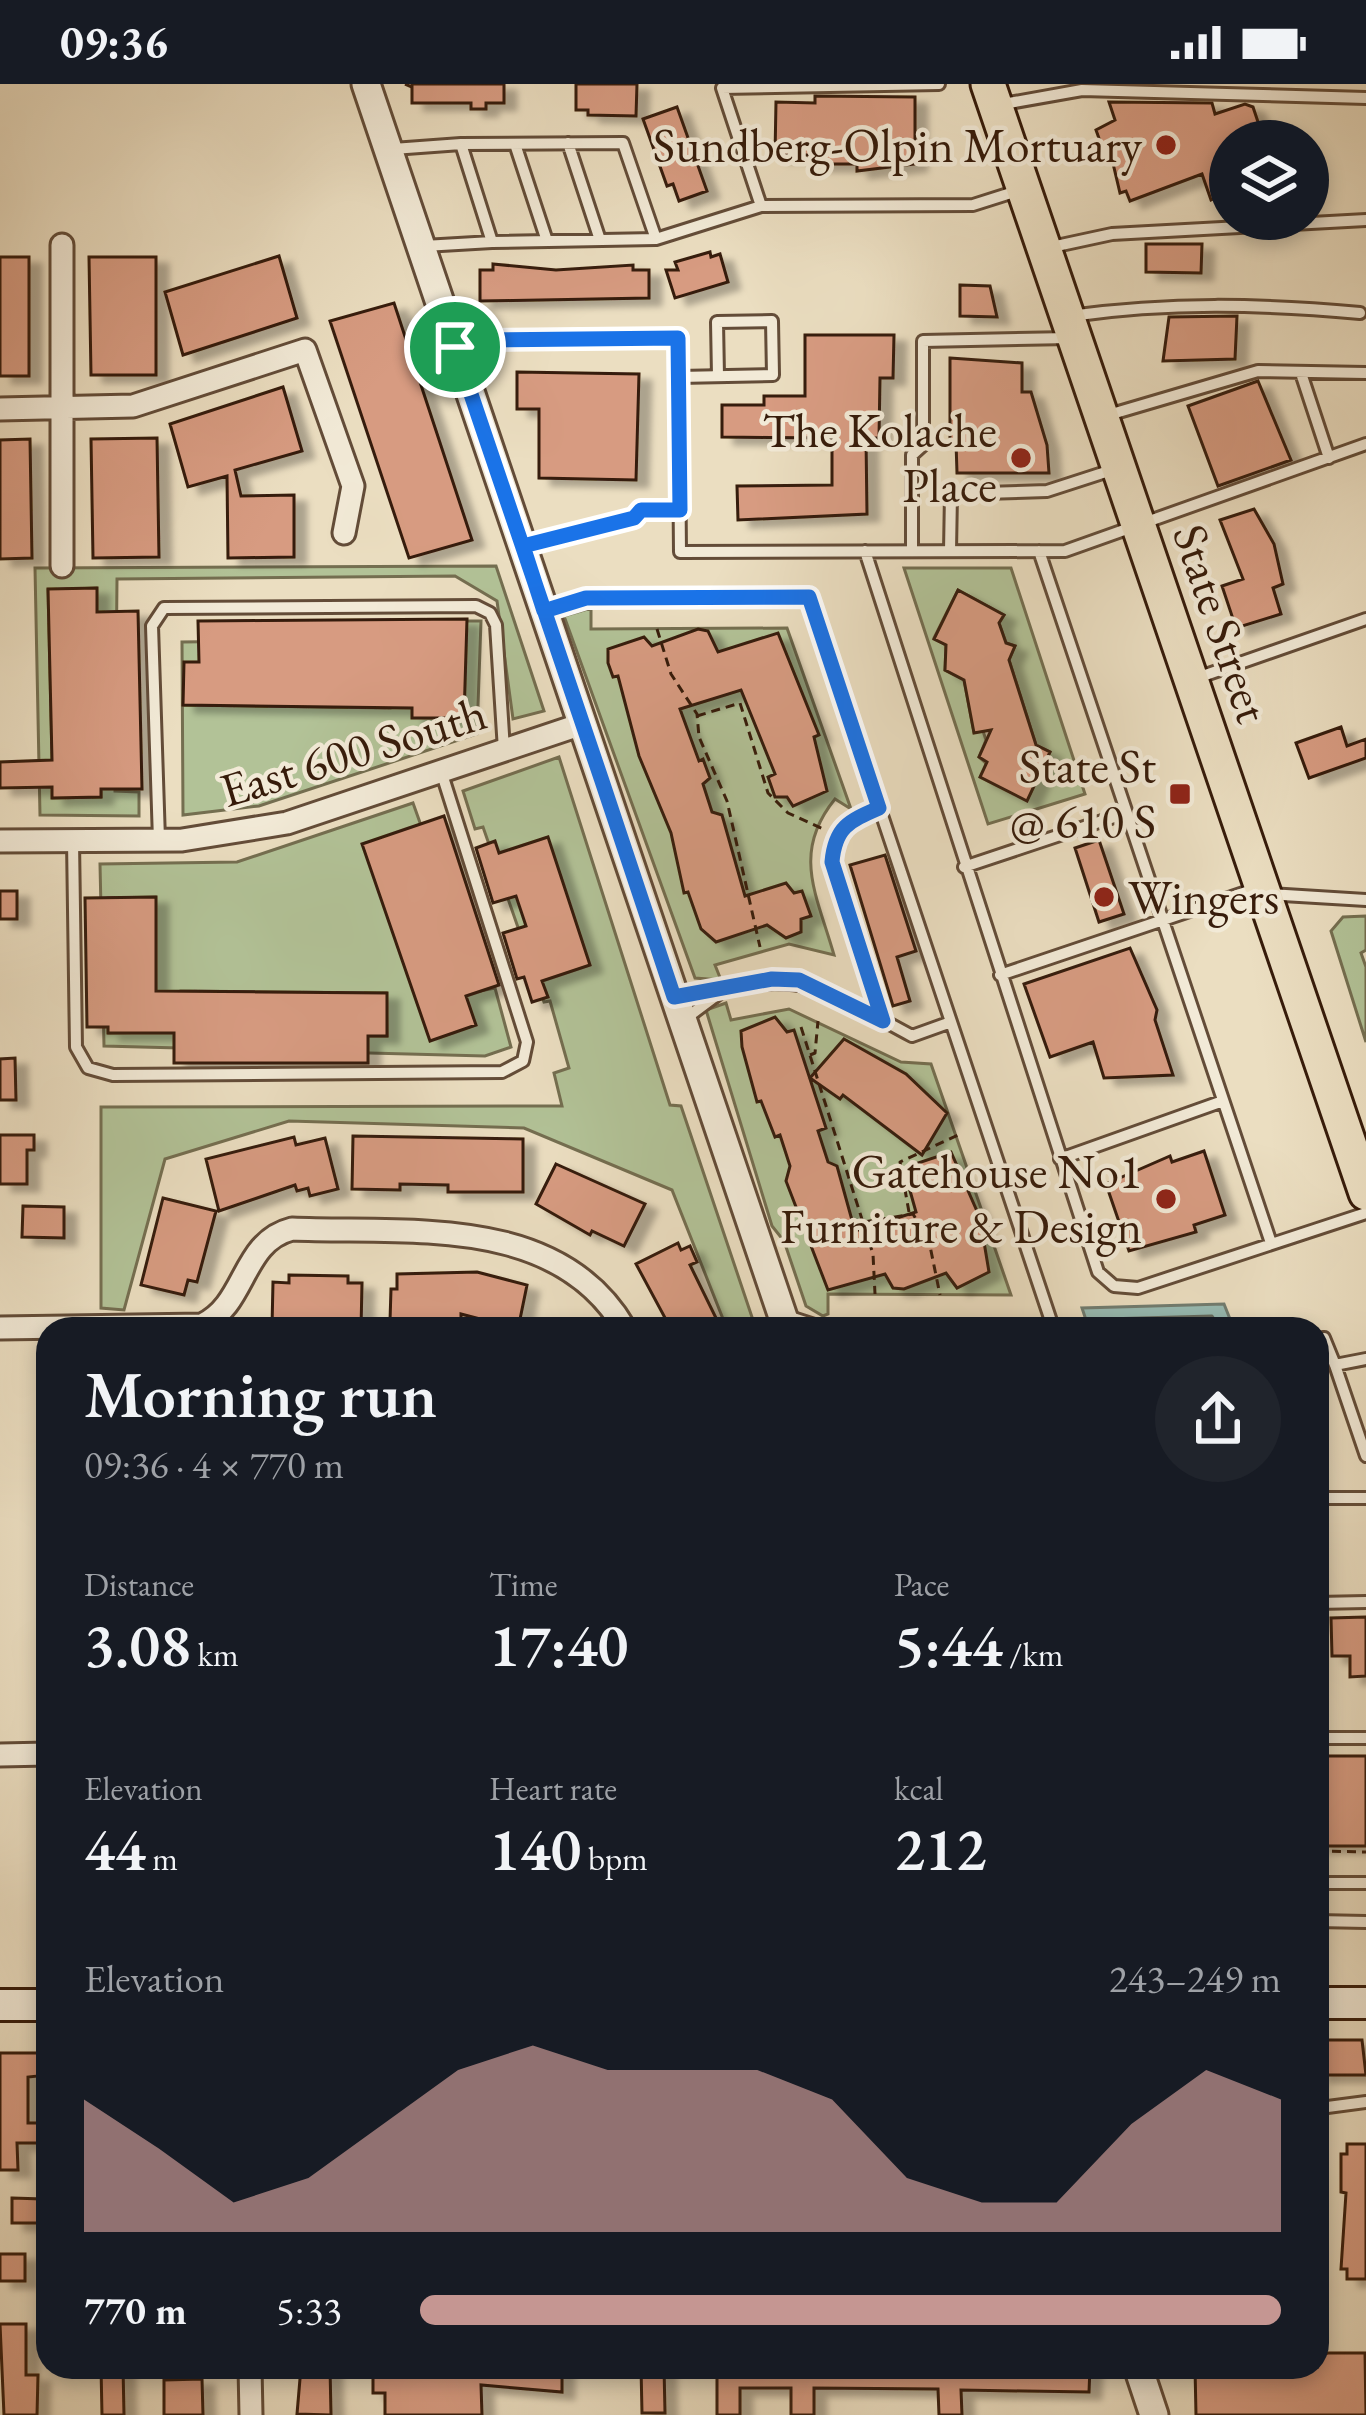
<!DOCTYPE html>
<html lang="en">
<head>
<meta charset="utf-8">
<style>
	:root { --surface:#171b24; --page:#20242c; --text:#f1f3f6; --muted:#9ea1a6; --accent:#c59692 }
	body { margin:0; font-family:"EB Garamond",serif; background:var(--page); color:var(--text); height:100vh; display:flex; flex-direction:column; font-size:45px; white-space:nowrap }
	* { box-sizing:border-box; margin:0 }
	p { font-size:39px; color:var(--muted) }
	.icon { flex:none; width:66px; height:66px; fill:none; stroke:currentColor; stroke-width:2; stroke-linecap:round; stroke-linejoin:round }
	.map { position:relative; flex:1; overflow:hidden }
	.panel { position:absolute; left:36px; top:1233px; width:1293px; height:1062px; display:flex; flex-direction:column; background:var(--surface); border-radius:36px; box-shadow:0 6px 18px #0003 }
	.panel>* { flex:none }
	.controls { position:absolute; left:1209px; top:36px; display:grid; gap:24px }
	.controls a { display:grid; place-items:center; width:120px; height:120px; border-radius:50%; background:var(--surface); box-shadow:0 6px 18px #0003; font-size:60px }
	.pin { position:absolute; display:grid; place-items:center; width:102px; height:102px; color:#fff; margin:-51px; border:6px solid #fff; border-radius:50%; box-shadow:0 3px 12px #0007 }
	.round { display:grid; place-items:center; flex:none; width:126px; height:126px; border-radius:63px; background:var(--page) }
	.summary { display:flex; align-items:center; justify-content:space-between; height:204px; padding:0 48px }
	h1 { font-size:66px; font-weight:600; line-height:90px }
	.metrics { display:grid; grid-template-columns:repeat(3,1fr); gap:18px; height:204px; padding:12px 48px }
	.metrics div { display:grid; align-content:center }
	.metrics b { font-size:60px; font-weight:600 }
	.metrics small { font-size:33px; font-weight:400 }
	.metrics p { font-size:33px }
	.chart { height:336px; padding:24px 48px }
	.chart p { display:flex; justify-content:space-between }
	.chart svg { width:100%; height:216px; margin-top:12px; fill:var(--accent); opacity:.7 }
	ul { padding:0 48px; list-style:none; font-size:39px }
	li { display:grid; grid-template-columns:192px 144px 1fr; align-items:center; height:90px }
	li i { height:30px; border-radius:15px; background:var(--accent) }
	.status { display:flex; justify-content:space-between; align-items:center; height:84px; padding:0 60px; background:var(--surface); direction:ltr }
	.status svg { height:33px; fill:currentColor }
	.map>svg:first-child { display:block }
	.green { fill:#b2c297; stroke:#746e50; stroke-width:3; fill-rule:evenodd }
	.water { fill:#98bcb4; stroke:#717c70; stroke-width:3 }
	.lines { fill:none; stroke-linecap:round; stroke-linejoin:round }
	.shore { stroke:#676c5f; stroke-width:3 }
	.building { fill:#d79b81; stroke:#361b0a; stroke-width:3; filter:url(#shadow) }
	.service-casing { stroke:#634c38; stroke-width:16 }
	.minor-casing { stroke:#634c38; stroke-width:27 }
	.tertiary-casing { stroke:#634c38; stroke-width:33 }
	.secondary-casing { stroke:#361b0a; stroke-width:36 }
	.primary-casing { stroke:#361b0a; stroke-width:39 }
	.path { stroke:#361b0a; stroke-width:3; stroke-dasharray:9 6; stroke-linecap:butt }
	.service { stroke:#f2ead7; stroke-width:10 }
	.minor { stroke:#f2ead7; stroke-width:21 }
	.tertiary { stroke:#f2ead7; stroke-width:27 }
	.secondary { stroke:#f2ead7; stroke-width:30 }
	.primary { stroke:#ebdec1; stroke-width:33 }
	.route-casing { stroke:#fff; stroke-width:24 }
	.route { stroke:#1a73e8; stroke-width:15 }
	.poi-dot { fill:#8f2418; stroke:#f2ead7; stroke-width:4.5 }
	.labels { text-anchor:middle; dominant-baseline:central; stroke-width:9; stroke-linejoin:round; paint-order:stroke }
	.poi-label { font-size:48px; fill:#361b0a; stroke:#f2ead7; text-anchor:end }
	.street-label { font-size:48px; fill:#361b0a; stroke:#f2ead7 }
</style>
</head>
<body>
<div class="status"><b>09:36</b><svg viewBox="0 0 49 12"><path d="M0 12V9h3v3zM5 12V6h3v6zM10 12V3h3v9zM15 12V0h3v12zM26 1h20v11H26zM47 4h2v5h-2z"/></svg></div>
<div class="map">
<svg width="1366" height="2331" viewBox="0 0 1366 2331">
	<defs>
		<filter id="shadow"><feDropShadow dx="12" dy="7" stdDeviation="3" flood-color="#0004"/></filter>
	</defs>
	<rect width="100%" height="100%" fill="#ebdec1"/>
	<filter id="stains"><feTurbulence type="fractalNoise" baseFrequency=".00167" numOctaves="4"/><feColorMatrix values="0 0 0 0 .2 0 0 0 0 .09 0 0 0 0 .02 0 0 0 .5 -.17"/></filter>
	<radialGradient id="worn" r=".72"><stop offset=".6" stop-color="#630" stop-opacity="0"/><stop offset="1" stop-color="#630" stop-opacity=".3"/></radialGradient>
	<!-- green -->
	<path class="green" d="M496 482 544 627 513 635 497 517 455 492 117 495 115 707 139 708V732L40 731 35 484ZM96 504 101 713 53 714 48 506Z
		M904 484H1011L1085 710 988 740ZM958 506 1004 531 999 539 1006 559 1015 562 1009 576 1036 661 1050 668 1027 716 979 673 986 656 983 647 974 648 964 596 945 586 946 561 934 554Z
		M591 524V545L787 544 851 725 835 715C791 769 817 811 834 871L789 860 715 881 721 896 695 894 564 532Z
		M460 537H481L477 650 259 722 183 731 182 558 459 554ZM184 579 390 580V624L184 621Z
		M559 673 670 1021 681 1022 756 1245H727L672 1106 524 1044 289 1037 165 1075 124 1226 101 1224V1023L562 1022 554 989 569 984 550 917 544 918 483 743 475 745 463 707Z
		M413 719 480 907 495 904 511 963 485 972 104 962 100 780 237 778ZM155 813 156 948 109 949 108 814ZM181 907 386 909 387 952 180 951Z
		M1366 832V866L1361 869 1366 883V958L1331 847 1343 833Z
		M726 919 731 936 789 925 901 978 931 980 1011 1211 828 1210V1230L823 1232 806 1222 784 1157 772 1142 706 926Z"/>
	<!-- water -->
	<path class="water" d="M1224 1220 1234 1245H1089L1082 1224Z"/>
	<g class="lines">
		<!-- shore -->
		<path class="shore" d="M1099 1245 1105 1235 1212 1232 1221 1245"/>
	</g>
	<!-- building -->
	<path class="building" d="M412 0H504V19H486V25H471V19H412Z
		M576 0H637L636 32 588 31V26H576Z
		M815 12 915 13V80L857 87V80H817V71H775L776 18 815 19Z
		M1109 18 1212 19 1215 30 1245 20 1253 23 1262 50 1230 57V107L1211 116 1202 90 1130 117 1126 107 1120 109 1111 71 1106 74 1096 46 1115 36Z
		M677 23 707 107 679 117 673 100 667 102 643 35Z
		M1146 160H1202L1201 189 1146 188Z
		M710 168 711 173 720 170 728 198 675 214 666 186H678L675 178Z
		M279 172 297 234 183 271 165 208Z
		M0 173H29V292H0Z
		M89 173H156V291H91Z
		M493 180 556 186 633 181V186H649V214L480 217V186H493Z
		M960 201 990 202 997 233 960 232Z
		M394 219 472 456 409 474 330 237Z
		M1237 232 1235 275 1163 277 1169 233Z
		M805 251H894L893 294H880L879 354H866L867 430 738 436 737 402 832 401V354L722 353V321H764V312H805Z
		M950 274 1022 279V308H1031L1047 361 1049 389H957L956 358H950Z
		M517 288 639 290 636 396 539 394V325H517Z
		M1258 297 1291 376 1218 402 1188 322Z
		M283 303 302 367 235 386 241 412 294 411V473L228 474 227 392 188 403 170 340Z
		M157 354 159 473 93 474 91 355Z
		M30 355 32 474 0 475V356Z
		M1254 425 1274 460 1283 500 1273 504 1281 530 1236 544 1222 502 1243 495 1220 436Z
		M97 504V528L138 527 142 705H101V713L52 714V703L0 704V678L52 676 48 505Z
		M958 506 1004 531 999 539 1006 559 1015 562 1009 576 1036 661 1050 668 1027 717 980 693 987 678 979 673 991 646 974 649 964 596 945 586 946 561 934 555Z
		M467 535 464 634H412V624L183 621 184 578H199L198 537Z
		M698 545 708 547 718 568 778 549 819 651 814 653 827 707 793 722 787 713H775L768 693 775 690 741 606 680 625 699 677 703 675 710 694 703 700 712 728 722 731 745 812 786 799 794 809 802 807 811 832 801 835V848L786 854 767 841 716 858 701 845 688 808 684 809 671 749 639 672 618 592 613 593 608 579V565L644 553 652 562Z
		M1341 643 1347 662 1366 655V674L1309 694 1296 659Z
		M444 732 499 901 466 912 476 941 430 957 362 760Z
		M548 753 590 881 542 897 548 913 532 918 524 893 517 895 503 849 526 842 516 812 493 819 476 764 495 757 499 769Z
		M1099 756 1124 830 1099 838 1075 764Z
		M885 771 916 867 897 873 910 917 893 922 850 781Z
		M0 807H17V835H0Z
		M156 813V907L387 909V952H368V979H174V949H108V943H87L85 814Z
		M1130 864 1157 926 1155 936 1173 991 1104 994 1093 958 1050 973 1024 900Z
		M775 933 787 948 794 946 826 1044 818 1047 828 1078 837 1082 855 1147 916 1128 907 1096 914 1095 912 1081 951 1068 980 1134 989 1188 957 1204 946 1189 904 1205 893 1204 885 1190 828 1206 786 1097 790 1082 780 1051 775 1053 761 1017 757 1018 742 963 741 947Z
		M844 955 906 990 947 1029 922 1071 843 1011 840 1015 810 994Z
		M15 974 16 1016H0V975Z
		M0 1051H34V1066H27V1100H0Z
		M353 1052 523 1055V1108H448V1101L400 1100V1106L352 1105Z
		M294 1053 296 1061 325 1054 338 1105 310 1112 308 1104 297 1107 295 1101 219 1127 206 1075Z
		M1204 1067 1225 1131 1194 1141 1196 1148 1129 1167 1106 1100 1170 1072 1172 1078Z
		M556 1080 645 1120 624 1162 592 1147 590 1151 536 1120Z
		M163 1114 216 1127 197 1198 188 1196 184 1211 141 1201Z
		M23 1122 64 1123V1154L22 1153Z
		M678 1159 681 1166 690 1162 697 1178 690 1181 717 1236 697 1245H671L636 1180Z
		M477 1188 527 1201 518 1245 461 1230V1238L390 1237 391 1205H397V1190Z
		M289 1191 348 1192V1199H362L361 1245 272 1243 273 1198 289 1199Z
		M1366 1533V1592L1350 1593V1572H1332L1331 1534Z
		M1317 1672H1366V1762H1317Z
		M1325 1956H1362L1366 1991H1317V1962H1325Z
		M0 1969H48V1991L28 1993V2039H48V2059H17L18 2086H0Z
		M1347 2060H1366V2195H1347V2185H1341L1346 2109 1341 2108V2070H1347Z
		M12 2114 42 2115V2139H12Z
		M0 2170H25V2197H0Z
		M0 2240H26V2291H38L37 2331H4Z
		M1328 2269H1365L1366 2331H1196L1195 2283H1317V2274Z
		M101 2283H123L124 2331H102Z
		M301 2283H330L331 2331 297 2330Z
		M373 2283H562V2308L481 2301 482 2331H385V2309H373Z
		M641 2283H664L665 2329H642Z
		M717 2283H1090L1089 2308 961 2306 962 2331H939L938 2305 814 2304V2331H791V2304H740V2331H717Z
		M202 2295 203 2331H164V2296Z"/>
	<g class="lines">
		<defs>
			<path id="service" d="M939 0 722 4 761 122 973 121 1020 106
				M998 21 1082 6 1366 14
				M568 59 600 156
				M515 60 547 157
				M393 65 461 60
				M656 155 623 59 461 60 492 158 656 155 761 122
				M424 162 492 158
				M1047 164 1112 150 1366 136
				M1070 232C1170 218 1260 220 1360 229
				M458 262 480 257 678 254 680 468 1065 467 1366 360
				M1301 289 1329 374
				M679 293 773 291 772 237 717 238 718 292
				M1105 332 1258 287 1366 289
				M526 461 634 434 642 426H680
				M865 467 1098 1188 1114 1202 1138 1204 1366 1129
				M912 467V371L923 361V257L1070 254
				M950 467 951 410 1047 407 1115 385
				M1039 467 1271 1159
				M547 526 586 514 809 513 1053 1243 824 1241
				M1194 595 1366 535
				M879 724C849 737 834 743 832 778L883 937
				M159 756 152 542 164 524 476 522 490 529 496 541 504 666
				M73 757 76 963 88 984 113 991 502 988 523 977 527 958 441 687
				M964 783 1126 729
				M1268 810 1366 816
				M1000 891 1258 804
				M725 905C811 887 838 913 912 952L951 938
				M675 913 725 905 685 935
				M1060 1075 1223 1017
				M787 1232 821 1243
				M1317 1255 1324 1254 1335 1281 1366 1275
				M1335 1281 1366 1372
				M1317 1414H1366
				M1317 1519 1366 1518
				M1317 1654H1366
				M1317 1799H1366
				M1317 1837 1366 1838
				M1317 2055 1320 2024 1366 2018"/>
			<path id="minor" d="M62 161V482
				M0 325 133 322 305 266 353 402 344 449
				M0 757 182 756 287 739 582 640
				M0 1244 202 1241C247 1220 241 1158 292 1145 407 1150 558 1129 625 1245
				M0 1671 48 1670
				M250 2283 251 2331"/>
			<path id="tertiary" d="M366 0 787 1245
				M1138 2283 1154 2331"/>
			<path id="secondary" d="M1317 1919H1366
				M0 1921H48"/>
			<path id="primary" d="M988 0 1366 1109"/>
		</defs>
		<!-- service casing -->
		<use href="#service" class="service-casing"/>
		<!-- minor casing -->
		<use href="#minor" class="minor-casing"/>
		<!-- tertiary casing -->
		<use href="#tertiary" class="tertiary-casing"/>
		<!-- secondary casing -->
		<use href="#secondary" class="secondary-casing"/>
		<!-- primary casing -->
		<use href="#primary" class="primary-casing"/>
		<!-- path -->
		<path class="path" d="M405 0 412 3
			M657 545 671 590 697 630 699 653 727 717 760 863
			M697 632 740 619 768 709 788 729 823 745
			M801 943 873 1170 875 1210
			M810 971 815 969 818 937
			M909 1128 900 1078 958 1051
			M864 1138 913 1130 929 1157 940 1211
			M1317 1767 1366 1768"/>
		<!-- service -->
		<use href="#service" class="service"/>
		<!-- minor -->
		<use href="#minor" class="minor"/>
		<!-- tertiary -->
		<use href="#tertiary" class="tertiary"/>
		<!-- secondary -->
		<use href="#secondary" class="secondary"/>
		<!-- primary -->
		<use href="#primary" class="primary"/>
	</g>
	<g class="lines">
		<defs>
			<path id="route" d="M455 263C529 479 602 696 674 913L772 895 799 896 883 937 832 778C835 743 849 737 879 724L809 513 586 514 544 527 523 462 634 434 641 426H680L678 254 480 256 455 263"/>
		</defs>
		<!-- route casing -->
		<use href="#route" class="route-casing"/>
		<!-- route -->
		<use href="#route" class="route"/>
	</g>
	<!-- markers -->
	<g class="poi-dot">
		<circle cx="1166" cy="61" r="12"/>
		<circle cx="1021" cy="374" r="12"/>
		<rect x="1168" y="698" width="24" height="24" rx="6"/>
		<circle cx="1104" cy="813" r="12"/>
		<circle cx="1166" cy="1115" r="12"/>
	</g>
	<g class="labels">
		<!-- poi labels -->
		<g class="poi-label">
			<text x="1142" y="61">Sundberg-Olpin Mortuary</text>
			<text x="997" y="346">The Kolache<tspan x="997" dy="55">Place</tspan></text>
			<text x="1156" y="682">State St<tspan x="1156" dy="55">@ 610 S</tspan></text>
			<text x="1128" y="813" text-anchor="start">Wingers</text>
			<text x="1142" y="1087">Gatehouse No1<tspan x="1142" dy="55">Furniture &amp; Design</tspan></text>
		</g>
		<!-- street labels -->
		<g class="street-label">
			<text transform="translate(1222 539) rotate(71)">State Street</text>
			<text transform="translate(353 667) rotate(-17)">East 600 South</text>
		</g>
	</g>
	<rect width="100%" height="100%" filter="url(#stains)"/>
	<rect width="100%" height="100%" fill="url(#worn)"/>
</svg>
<div class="controls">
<a><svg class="icon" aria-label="layers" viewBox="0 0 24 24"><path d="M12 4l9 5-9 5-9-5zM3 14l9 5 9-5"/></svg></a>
</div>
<div class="pin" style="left:455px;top:263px;background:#1e9e55"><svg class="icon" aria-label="arrive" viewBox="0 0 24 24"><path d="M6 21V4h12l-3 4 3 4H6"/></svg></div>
<section class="panel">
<div class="summary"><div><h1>Morning run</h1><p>09:36 · 4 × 770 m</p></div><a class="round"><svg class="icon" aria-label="share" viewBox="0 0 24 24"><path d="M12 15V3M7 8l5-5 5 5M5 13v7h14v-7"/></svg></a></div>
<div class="metrics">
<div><p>Distance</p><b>3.08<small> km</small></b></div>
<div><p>Time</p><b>17:40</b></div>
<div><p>Pace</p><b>5:44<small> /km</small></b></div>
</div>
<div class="metrics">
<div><p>Elevation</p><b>44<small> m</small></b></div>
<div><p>Heart rate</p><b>140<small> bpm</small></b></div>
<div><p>kcal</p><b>212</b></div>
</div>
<div class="chart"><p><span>Elevation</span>243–249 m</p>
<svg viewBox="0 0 160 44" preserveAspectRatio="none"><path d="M0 44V17L10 27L20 38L30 33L40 22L50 11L60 6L70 11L80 11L90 11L100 17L110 33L120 38L130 38L140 22L150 11L160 17V44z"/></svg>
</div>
<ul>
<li><b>770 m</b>5:33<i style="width:100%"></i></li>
</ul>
</section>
</div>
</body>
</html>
